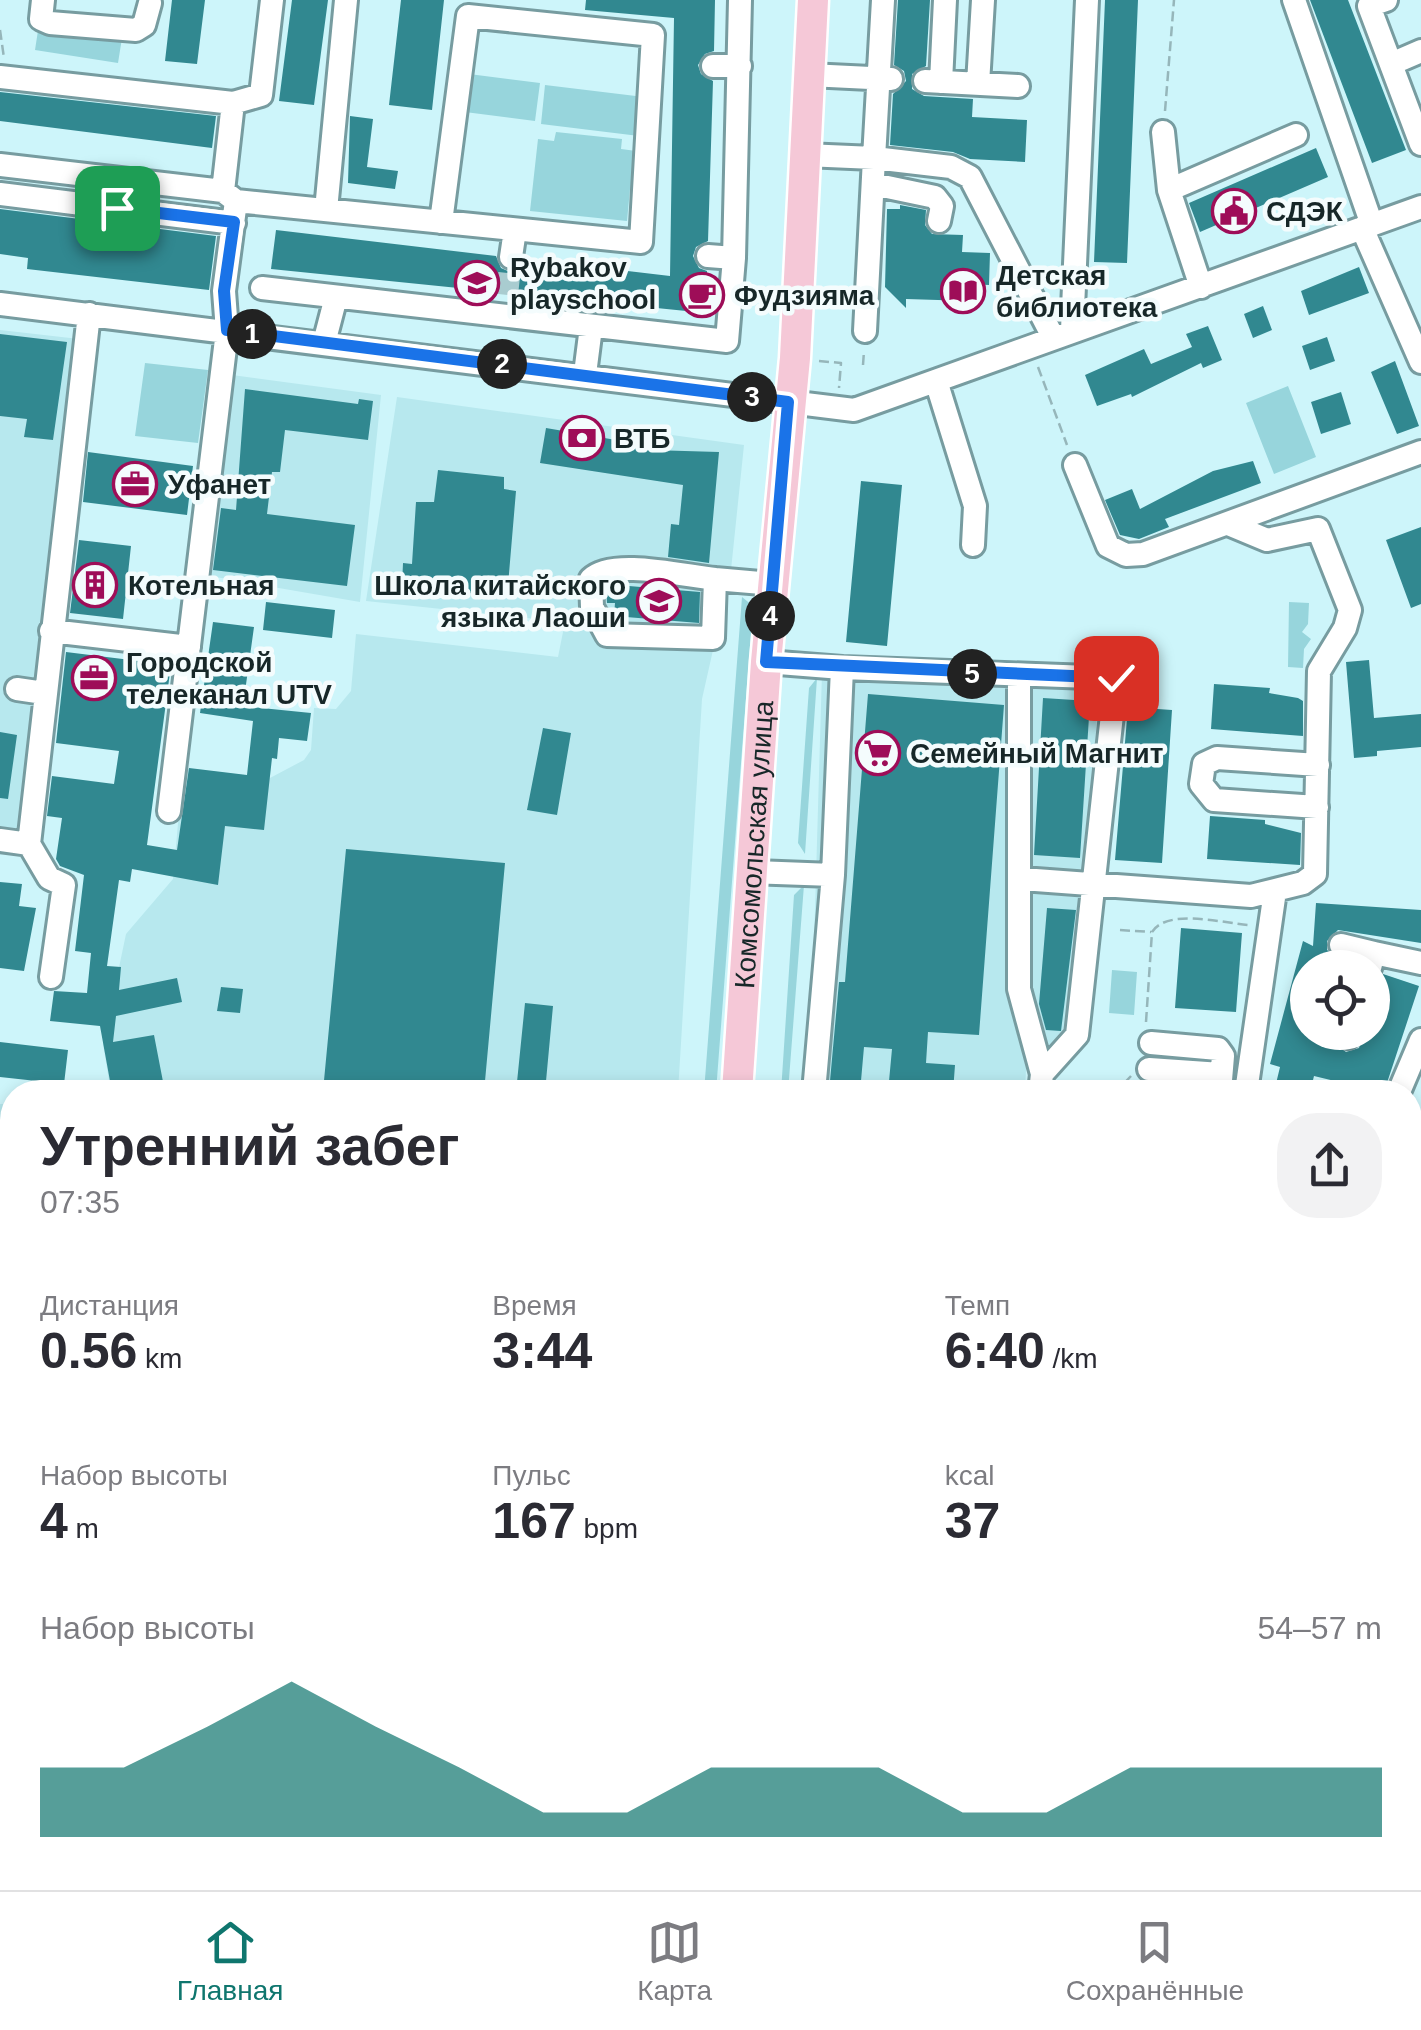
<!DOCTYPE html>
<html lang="ru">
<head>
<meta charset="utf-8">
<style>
	:root { --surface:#fff; --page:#f2f2f3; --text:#2b2b33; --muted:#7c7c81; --line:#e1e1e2; --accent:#0f766e }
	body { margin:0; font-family:Arial,sans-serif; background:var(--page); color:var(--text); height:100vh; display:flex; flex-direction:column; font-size:38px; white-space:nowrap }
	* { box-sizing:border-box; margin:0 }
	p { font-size:32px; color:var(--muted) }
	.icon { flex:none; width:55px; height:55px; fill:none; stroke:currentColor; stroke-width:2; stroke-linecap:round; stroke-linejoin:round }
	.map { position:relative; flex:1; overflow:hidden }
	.side { position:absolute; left:0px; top:1080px; width:1422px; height:810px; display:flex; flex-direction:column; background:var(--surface); border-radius:40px 40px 0 0; box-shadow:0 5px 15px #0003 }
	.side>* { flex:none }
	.buttons { position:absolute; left:1290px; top:950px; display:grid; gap:20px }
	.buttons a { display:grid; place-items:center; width:100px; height:100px; border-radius:50%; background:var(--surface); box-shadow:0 5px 15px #0003; font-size:50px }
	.pin { position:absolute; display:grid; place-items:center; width:85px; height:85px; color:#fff; margin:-42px; border-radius:20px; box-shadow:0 5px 15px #0006 }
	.km { position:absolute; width:50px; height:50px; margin:-25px; border-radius:50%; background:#222; color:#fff; font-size:28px; line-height:50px; text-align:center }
	.round { display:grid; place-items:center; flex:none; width:105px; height:105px; border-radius:40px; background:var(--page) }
	.head { display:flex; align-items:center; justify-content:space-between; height:170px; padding:0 40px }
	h1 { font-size:55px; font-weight:700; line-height:75px }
	.metrics { display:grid; grid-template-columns:repeat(3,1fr); gap:15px; height:170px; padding:10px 40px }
	.metrics div { display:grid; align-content:center }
	.metrics b { font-size:50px; font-weight:700 }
	.metrics small { font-size:28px; font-weight:400 }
	.metrics p { font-size:28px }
	.chart { height:280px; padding:20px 40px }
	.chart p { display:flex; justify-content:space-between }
	.chart svg { width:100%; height:180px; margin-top:10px; fill:var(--accent); opacity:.7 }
	.dock { display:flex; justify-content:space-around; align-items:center; height:140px; border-top:2px solid var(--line); background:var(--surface); font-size:28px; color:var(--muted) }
	.dock a { display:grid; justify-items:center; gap:5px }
	.dock .current { color:var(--accent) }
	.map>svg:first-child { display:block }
	.built { fill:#b7e8ee }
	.green { fill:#97d5dc }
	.building { fill:#318890 }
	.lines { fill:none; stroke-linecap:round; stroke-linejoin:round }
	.minor-tunnel { stroke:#a9ccd0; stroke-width:22; stroke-dasharray:22 11; stroke-linecap:butt }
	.minor-casing { stroke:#779ca0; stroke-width:28 }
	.major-casing { stroke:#fff; stroke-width:35 }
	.path { stroke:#96b6ba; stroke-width:2.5; stroke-dasharray:10 5; stroke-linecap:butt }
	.minor { stroke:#fff; stroke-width:22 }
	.major { stroke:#f5c8d7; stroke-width:30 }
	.tram { stroke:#5b7476; stroke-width:2.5 }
	.route-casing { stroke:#fff; stroke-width:20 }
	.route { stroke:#1a73e8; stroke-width:12 }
	.labels { text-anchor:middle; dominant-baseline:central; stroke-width:9; stroke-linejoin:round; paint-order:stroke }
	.poi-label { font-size:28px; font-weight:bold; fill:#172728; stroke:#f4fcfd; text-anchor:start }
	.street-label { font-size:28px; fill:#172728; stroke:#f4fcfd }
</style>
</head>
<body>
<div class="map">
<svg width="1421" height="1890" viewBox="0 0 1421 1890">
	<rect width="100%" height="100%" fill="#cdf5fa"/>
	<!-- built -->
	<path class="built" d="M0 330 79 339 20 839 0 836Z
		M232 375 381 395 360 602 204 575Z
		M397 397 744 445 731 570 702 699 678 1092H111L103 1044 126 934 173 879 183 768 270 778 304 760 311 750 314 708 336 709 351 691 356 634 558 657 565 622 366 601Z
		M822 672 1098 685 1090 862 1071 1034 1026 1070 1025 1092H801L813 978Z
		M0 1104H12V1264L0 1266Z
		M12 1532V1878H340L328 1890H0V1535Z"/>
	<!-- green -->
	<path class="green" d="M39 24 122 38 118 63 35 50Z
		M469 74 540 83 535 121 465 112Z
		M545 85 644 97 639 136 541 124Z
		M556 132 622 139 621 149 644 152 640 189H630L627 221 530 211 538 139 554 141Z
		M145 363 208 370 198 443 135 436Z
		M1288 386 1316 457 1274 474 1246 403Z
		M742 597 753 606 716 1092H704Z
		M1289 602 1309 603 1308 624 1302 632 1311 639 1304 649 1303 668 1288 667Z
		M817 678 805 854 798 843 809 688Z
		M804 885 788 1092H781L794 895Z
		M1112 970 1137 972 1134 1015 1109 1013Z"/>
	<!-- building -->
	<path class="building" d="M172 0H205L197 64 165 61Z
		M292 0H328L314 105 279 101Z
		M401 0H444L432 110 389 105Z
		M586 0H715L714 51 705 54 698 65 701 74 713 81 708 241 696 247 693 256 699 268 707 271 706 313 271 269 276 230 496 256 501 268 510 272 522 267 526 259 670 276 674 18 585 10Z
		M898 0H930L926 66 912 74V89L924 96 973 99 972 117 1027 120 1025 162 970 159 953 152 890 145 893 94 906 81 904 71 894 65Z
		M1105 0H1138L1127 263 1094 262Z
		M1310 0H1348L1406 150 1372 163Z
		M0 92 216 116 212 148 0 121Z
		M350 116 373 119 367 167 398 171 395 189 348 183Z
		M1316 148 1328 177 1200 232 1189 203Z
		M900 205 926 210 925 225 932 234 963 235 962 252 990 253 989 285 970 284V301L906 299V308L885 287 887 209H900Z
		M0 209 216 236 209 290 27 269 28 258 0 254Z
		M1359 267 1369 293 1309 315 1301 291Z
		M1263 306 1272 330 1253 338 1244 314Z
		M1208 326 1222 360 1203 368 1201 363 1132 397 1131 394 1097 406 1085 375 1144 349 1151 364 1192 347 1186 334Z
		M0 334 67 342 53 440 24 437 27 419 0 416Z
		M1327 337 1335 361 1310 370 1302 346Z
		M1395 361 1419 426 1397 434 1371 372Z
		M245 389 358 404 359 399 373 401 368 440 285 430 280 472H272L267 514 355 525 347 586 213 570 221 508 236 510Z
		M1341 392 1351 424 1321 434 1311 402Z
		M546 428 651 446 650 450 719 452 709 563 668 557 671 524 679 525 683 485 540 463Z
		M88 452 193 466 187 515 83 502Z
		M1253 461 1261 483 1165 519 1169 527 1139 539 1120 535 1105 500 1132 489 1140 509 1213 471Z
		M438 470 504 477V489L516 491 507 597 402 586 403 563 412 564 416 502H434Z
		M861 481 902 485 887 646 846 642Z
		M1421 527V604L1411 608 1386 540Z
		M79 540 131 546 123 619 70 613Z
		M617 585 700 592 699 623 614 616 615 603H607L606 587Z
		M266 602 335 610 332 638 263 630Z
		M213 622 254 627 243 706 311 713 307 741 279 738 277 759 272 758 264 830 225 826 218 885 132 869 130 882 119 880 107 966 121 967 119 990 177 978 182 1002 116 1016 113 1042 154 1035 165 1092H112L100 1026 50 1021 54 991 87 993 91 953 75 951 84 875 60 866 56 859 62 818 47 816 52 776 114 784 119 751 56 743 66 652 171 665 147 845 177 850 189 768 247 775 253 721 200 713Z
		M1369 660 1374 718 1421 714V747L1377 751V756L1354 758 1346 662Z
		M1214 684 1270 688 1269 693 1298 698 1303 701V736L1211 729Z
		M868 694 1004 705 979 1035 928 1032 926 1063 955 1065 953 1092H888L892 1049 864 1047 860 1092H829L839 982H845Z
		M1043 698 1090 701 1080 858 1034 855Z
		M1128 707 1172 710 1162 863 1115 860Z
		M543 728 571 733 557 815 527 810Z
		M0 732 17 735 8 799 0 798Z
		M1210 816 1265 820V824L1301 833 1300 865 1207 859Z
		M346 849 505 863 484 1092 323 1091Z
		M0 882 22 884 19 906 36 908 24 971 0 968Z
		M1316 903 1421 910V943L1338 930 1327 941V950L1355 968H1308V1032H1334V1043L1346 1052 1359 1048 1364 1032H1372V991L1383 974 1419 986 1384 1092H1340L1343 1083 1314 1076 1310 1092H1274L1280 1067 1270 1064 1303 941 1313 946Z
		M1047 908 1076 910 1061 1031 1046 1030 1039 1004Z
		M1181 928 1242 933 1236 1012 1175 1008Z
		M221 987 243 989 240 1013 217 1011Z
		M525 1003 553 1006 545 1092H516Z
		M0 1042 68 1050 64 1084 0 1077Z"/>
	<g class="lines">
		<!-- minor-tunnel -->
		<path class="minor-tunnel" d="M507 295 511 257"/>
		<defs>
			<path id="minor" d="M43 0 41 19 50 23 136 30 144 25 150 3
				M1294 0 1372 225
				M1386 0 1369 6 1421 144
				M1391 64 1421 51
				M713 66H740
				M809 75 891 79
				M0 77 233 103 261 95 272 0
				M925 81 1018 86
				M941 82 945 0
				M978 84 983 0
				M233 103 223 191 236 201 641 242 653 35 468 16 441 222
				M1163 132 1169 190 1201 287
				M805 155 874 158 883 0
				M0 165 223 191
				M873 184 935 197 942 206 939 221
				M1169 190 1296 135
				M0 194 234 223
				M326 210 346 0
				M1362 228 1421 362
				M708 256 734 258
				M511 257 515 230
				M262 288 727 341 734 258 740 0
				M0 304 854 410 1421 207
				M1072 330 1087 0
				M865 331 874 158 951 167 970 177 1053 337
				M324 343 336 297
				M585 374 591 327
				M937 384 975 506 973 545
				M1075 465 1108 546 1126 555 1143 554 1421 452
				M715 579C684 576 612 558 591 579L592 607 607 635 713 638 715 579 773 584
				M51 631 189 647
				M766 662 842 668 833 875
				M842 668 1116 678 1077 1035 1042 1074
				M1019 676V989L1042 1074 1040 1092
				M17 689 44 693
				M1317 807 1214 800 1201 784 1204 764 1217 758 1318 765
				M169 811 227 331 224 291 236 201
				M0 840 29 844 89 314
				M29 844 49 878 64 885 51 977
				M752 872 833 875 814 1092
				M1022 879 1251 896 1303 883 1315 874 1319 671 1345 628 1350 610 1318 529 1267 540 1231 525
				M1341 945 1374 953
				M1370 968 1374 953 1421 963
				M1348 1037 1349 1032
				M1151 1043 1218 1049 1223 1056 1220 1092
				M1149 1069 1221 1074
				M1246 1092 1275 891
				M1399 1092 1421 1040
				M0 1349 12 1347
				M1410 1491 1421 1456
				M1410 1558 1421 1567
				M1410 1620 1421 1623
				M0 1651 12 1662
				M1410 1744 1417 1727 1421 1728
				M1410 1849 1421 1853
				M566 1878 581 1890
				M686 1878 687 1890
				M740 1878 755 1890
				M909 1878 906 1883 925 1890
				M1074 1878 1110 1890
				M1253 1878 1303 1890
				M491 1890 502 1878
				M779 1890 790 1878
				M1006 1890 1010 1878
				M1190 1890 1194 1878"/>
			<g id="major">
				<path id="s1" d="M737 1092 766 662 795 358 813 0"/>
				<path d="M406 1890 417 1878"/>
			</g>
		</defs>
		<!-- minor casing -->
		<use href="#minor" class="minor-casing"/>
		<!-- major casing -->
		<use href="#major" class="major-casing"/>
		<!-- path -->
		<path class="path" d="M0 30 4 58
			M1165 111 1174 0
			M819 361 841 363 839 388
			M863 365 864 351
			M1038 367 1067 445
			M1120 930 1151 932
			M1146 1022 1152 932C1167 908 1223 923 1248 925
			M1066 1089 1113 1092
			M1116 1092 1131 1076
			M0 1326 12 1324
			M0 1374 12 1372
			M1414 1602 1420 1586
			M1389 1878 1394 1890"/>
		<!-- minor -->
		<use href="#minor" class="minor"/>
		<!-- major -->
		<use href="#major" class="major"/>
		<!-- tram -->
		<path class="tram" d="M0 1342 12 1340"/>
	</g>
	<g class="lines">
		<defs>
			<path id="route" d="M117 208 234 222 224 291 227 330 788 402 766 662 1116 678"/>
		</defs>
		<!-- route casing -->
		<use href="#route" class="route-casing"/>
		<!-- route -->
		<use href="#route" class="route"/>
	</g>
	<!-- icons -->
	<defs>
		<symbol id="civic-ring" viewBox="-11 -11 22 22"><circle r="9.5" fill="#f4fcfd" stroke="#9e0d58" stroke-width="1.5"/><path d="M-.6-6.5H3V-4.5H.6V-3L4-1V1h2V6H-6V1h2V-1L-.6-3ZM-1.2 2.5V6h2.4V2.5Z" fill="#9e0d58"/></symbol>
		<symbol id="school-ring" viewBox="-11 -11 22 22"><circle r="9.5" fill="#f4fcfd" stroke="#9e0d58" stroke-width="1.5"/><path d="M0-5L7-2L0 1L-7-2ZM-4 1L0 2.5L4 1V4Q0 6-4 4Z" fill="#9e0d58"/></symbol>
		<symbol id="library-ring" viewBox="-11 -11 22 22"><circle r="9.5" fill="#f4fcfd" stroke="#9e0d58" stroke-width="1.5"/><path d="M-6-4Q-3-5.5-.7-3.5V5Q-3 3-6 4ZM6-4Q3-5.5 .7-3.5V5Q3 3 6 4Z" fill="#9e0d58"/></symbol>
		<symbol id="cafe-ring" viewBox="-11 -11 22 22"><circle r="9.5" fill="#f4fcfd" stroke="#9e0d58" stroke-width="1.5"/><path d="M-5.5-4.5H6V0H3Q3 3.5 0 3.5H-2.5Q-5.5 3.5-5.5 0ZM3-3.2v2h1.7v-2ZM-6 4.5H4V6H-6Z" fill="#9e0d58"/></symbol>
		<symbol id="bank-ring" viewBox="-11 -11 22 22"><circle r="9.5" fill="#f4fcfd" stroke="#9e0d58" stroke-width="1.5"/><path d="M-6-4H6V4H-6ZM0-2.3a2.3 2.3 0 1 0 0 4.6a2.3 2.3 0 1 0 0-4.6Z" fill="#9e0d58"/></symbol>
		<symbol id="office-ring" viewBox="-11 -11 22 22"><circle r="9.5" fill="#f4fcfd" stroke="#9e0d58" stroke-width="1.5"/><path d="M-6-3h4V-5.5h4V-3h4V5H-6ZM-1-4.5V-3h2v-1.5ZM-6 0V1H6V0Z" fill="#9e0d58"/></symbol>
		<symbol id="building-ring" viewBox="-11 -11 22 22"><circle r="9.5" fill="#f4fcfd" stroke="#9e0d58" stroke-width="1.5"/><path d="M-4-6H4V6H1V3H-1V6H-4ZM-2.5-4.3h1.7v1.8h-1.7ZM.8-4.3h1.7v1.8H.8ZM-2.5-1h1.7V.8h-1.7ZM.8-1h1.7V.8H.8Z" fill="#9e0d58"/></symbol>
		<symbol id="supermarket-ring" viewBox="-11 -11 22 22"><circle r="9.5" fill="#f4fcfd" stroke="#9e0d58" stroke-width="1.5"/><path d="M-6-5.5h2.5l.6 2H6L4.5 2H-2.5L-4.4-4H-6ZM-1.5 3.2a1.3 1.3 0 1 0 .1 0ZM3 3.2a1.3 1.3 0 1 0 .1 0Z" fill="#9e0d58"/></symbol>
	</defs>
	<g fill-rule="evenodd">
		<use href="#civic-ring" x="1209" y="186" width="50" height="50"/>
		<use href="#school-ring" x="452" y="258" width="50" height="50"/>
		<use href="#library-ring" x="938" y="266" width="50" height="50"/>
		<use href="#cafe-ring" x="677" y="270" width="50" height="50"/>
		<use href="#bank-ring" x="557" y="413" width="50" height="50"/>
		<use href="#office-ring" x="110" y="459" width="50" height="50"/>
		<use href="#building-ring" x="70" y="560" width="50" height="50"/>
		<use href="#school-ring" x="634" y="576" width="50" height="50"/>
		<use href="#office-ring" x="69" y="653" width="50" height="50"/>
		<use href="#supermarket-ring" x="853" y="728" width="50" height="50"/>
	</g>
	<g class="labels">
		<!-- poi labels -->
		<g class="poi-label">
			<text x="1266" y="211">СДЭК</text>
			<text x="510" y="267">Rybakov<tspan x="510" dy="32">playschool</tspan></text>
			<text x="996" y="275">Детская<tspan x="996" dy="32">библиотека</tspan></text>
			<text x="734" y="295">Фудзияма</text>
			<text x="614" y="438">ВТБ</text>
			<text x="168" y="484">Уфанет</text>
			<text x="128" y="585">Котельная</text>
			<text x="626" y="585" text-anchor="end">Школа китайского<tspan x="626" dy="32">языка Лаоши</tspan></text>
			<text x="126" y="662">Городской<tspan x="126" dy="32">телеканал UTV</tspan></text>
			<text x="910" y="753">Семейный Магнит</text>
		</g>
		<!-- street labels -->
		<g class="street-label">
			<text stroke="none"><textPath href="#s1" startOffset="248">Комсомольская улица</textPath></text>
		</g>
	</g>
</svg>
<div class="buttons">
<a><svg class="icon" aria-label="locate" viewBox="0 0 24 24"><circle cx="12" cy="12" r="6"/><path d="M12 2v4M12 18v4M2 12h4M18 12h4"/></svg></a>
</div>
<div class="pin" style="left:117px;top:208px;background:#1e9e55"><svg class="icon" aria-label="arrive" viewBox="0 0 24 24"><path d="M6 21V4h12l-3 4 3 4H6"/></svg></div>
<div class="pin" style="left:1116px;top:678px;background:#d93025"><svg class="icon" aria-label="check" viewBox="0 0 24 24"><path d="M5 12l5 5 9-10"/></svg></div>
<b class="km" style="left:252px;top:334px">1</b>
<b class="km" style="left:502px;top:364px">2</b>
<b class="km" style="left:752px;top:397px">3</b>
<b class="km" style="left:770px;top:616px">4</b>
<b class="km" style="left:972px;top:674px">5</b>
<section class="side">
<div class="head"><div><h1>Утренний забег</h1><p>07:35</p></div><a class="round"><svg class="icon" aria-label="share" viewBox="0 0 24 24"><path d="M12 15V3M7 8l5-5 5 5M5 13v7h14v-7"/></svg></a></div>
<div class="metrics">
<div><p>Дистанция</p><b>0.56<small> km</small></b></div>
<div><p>Время</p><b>3:44</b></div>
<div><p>Темп</p><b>6:40<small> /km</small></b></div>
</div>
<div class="metrics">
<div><p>Набор высоты</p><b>4<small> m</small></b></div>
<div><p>Пульс</p><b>167<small> bpm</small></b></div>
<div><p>kcal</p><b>37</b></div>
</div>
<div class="chart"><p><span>Набор высоты</span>54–57 m</p>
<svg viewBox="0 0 160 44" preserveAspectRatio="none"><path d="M0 44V27L10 27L20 17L30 6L40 17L50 27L60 38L70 38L80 27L90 27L100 27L110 38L120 38L130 27L140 27L150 27L160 27V44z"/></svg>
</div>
</section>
</div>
<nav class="dock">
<a class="current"><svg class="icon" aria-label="home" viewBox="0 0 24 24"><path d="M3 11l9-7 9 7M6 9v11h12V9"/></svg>Главная</a>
<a><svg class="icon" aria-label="map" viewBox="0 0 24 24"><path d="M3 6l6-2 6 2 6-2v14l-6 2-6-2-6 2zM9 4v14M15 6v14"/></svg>Карта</a>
<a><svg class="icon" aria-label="saved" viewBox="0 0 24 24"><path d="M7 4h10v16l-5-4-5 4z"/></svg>Сохранённые</a>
</nav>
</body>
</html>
